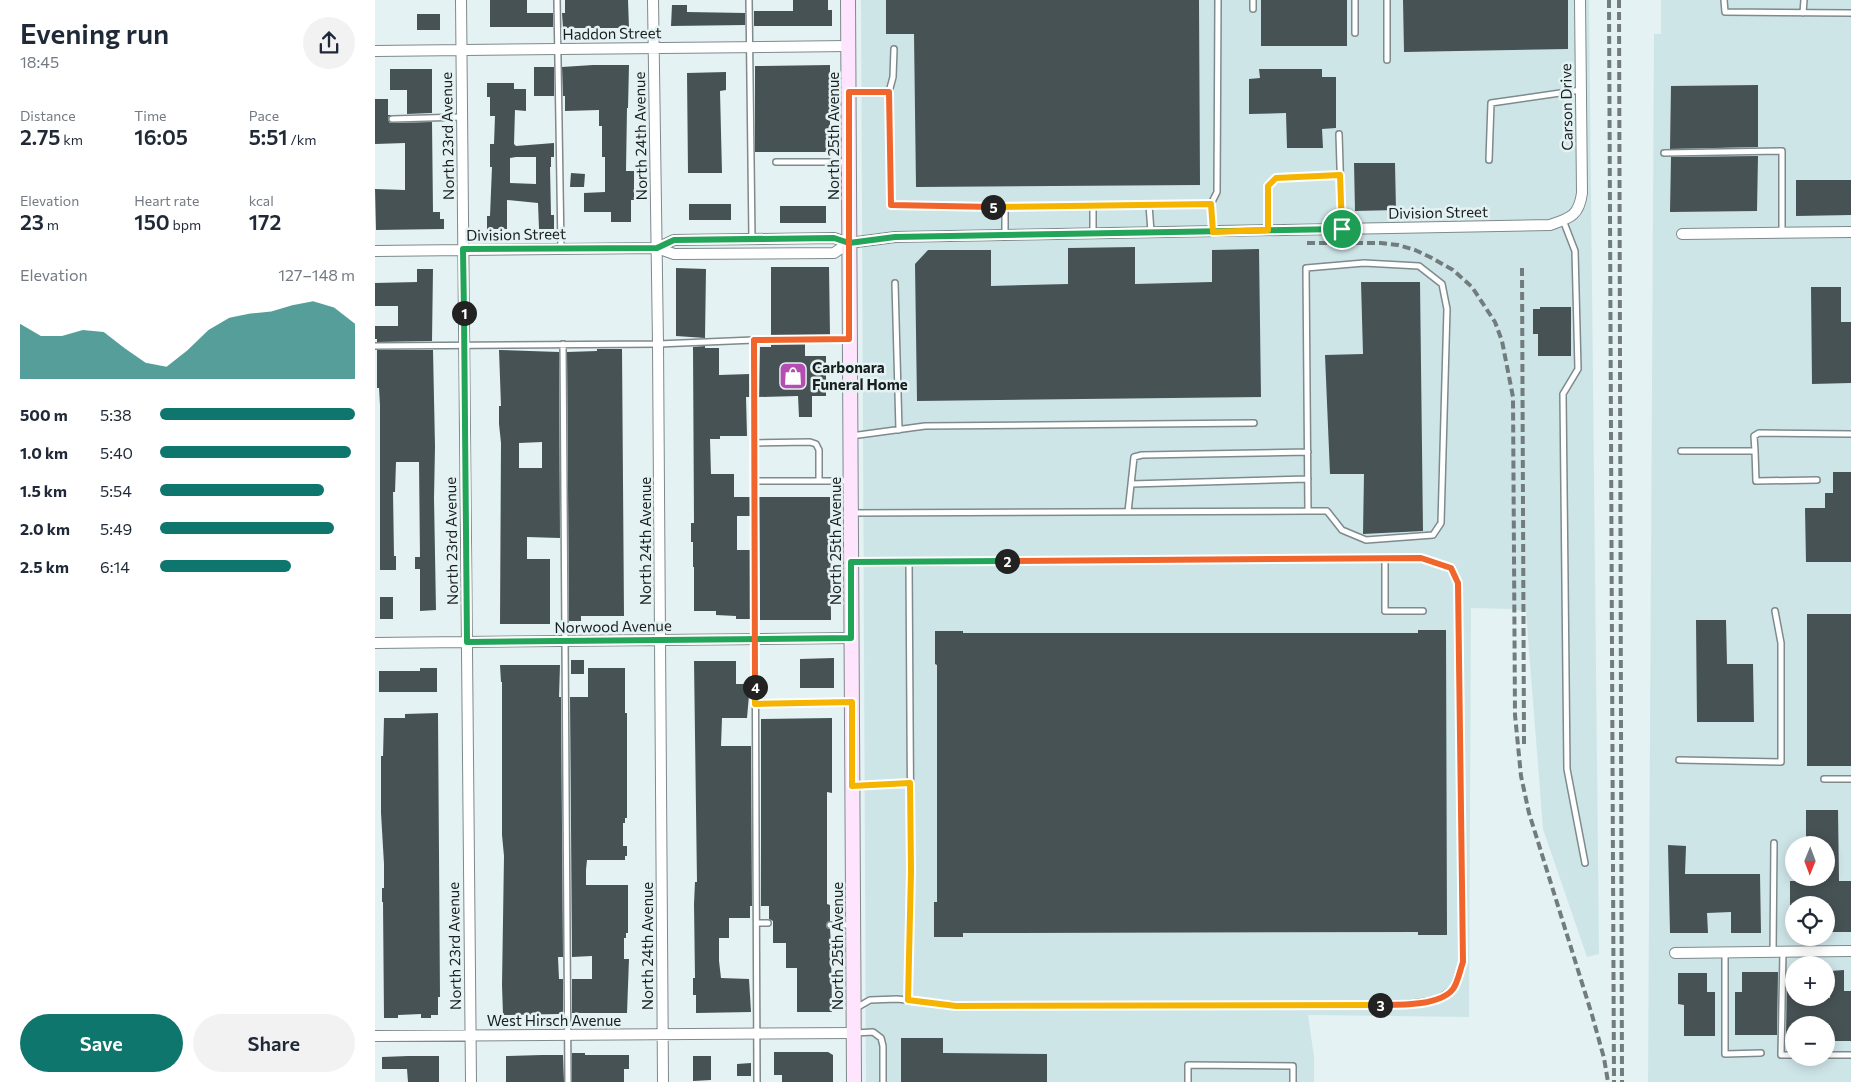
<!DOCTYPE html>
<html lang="en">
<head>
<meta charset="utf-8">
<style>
	:root { --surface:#fff; --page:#f2f2f3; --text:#1f2937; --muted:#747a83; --accent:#0f766e }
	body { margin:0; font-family:Commissioner,sans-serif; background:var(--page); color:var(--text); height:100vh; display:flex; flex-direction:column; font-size:19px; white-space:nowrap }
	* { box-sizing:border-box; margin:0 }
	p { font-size:16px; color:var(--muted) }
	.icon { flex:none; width:28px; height:28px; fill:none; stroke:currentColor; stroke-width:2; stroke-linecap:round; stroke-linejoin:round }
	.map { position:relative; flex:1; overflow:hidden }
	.panel { display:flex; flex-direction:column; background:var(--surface); width:375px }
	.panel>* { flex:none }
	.needle { width:32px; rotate:181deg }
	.controls { position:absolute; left:1410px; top:836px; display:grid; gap:10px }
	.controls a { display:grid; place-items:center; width:50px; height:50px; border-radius:50%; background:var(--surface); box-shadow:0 2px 12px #0003; font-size:25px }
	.pin { position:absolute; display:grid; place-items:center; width:42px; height:42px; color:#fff; margin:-21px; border:2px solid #fff; border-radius:50%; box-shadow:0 1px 5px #0007 }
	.km { position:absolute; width:25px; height:25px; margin:-12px; border-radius:50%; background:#222; color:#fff; font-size:14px; line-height:25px; text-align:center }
	.round { display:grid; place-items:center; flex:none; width:52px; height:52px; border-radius:26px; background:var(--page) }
	.headline { display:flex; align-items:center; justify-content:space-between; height:85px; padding:0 20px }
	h1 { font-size:28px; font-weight:600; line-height:38px }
	.stats { display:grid; grid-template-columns:repeat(3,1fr); gap:8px; height:85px; padding:5px 20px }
	.stats div { display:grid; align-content:center }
	.stats b { font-size:21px; font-weight:600 }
	.stats small { font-size:14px; font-weight:400 }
	.stats p { font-size:14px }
	.chart { height:140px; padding:10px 20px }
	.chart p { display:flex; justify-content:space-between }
	.chart svg { width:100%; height:90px; margin-top:5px; fill:var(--accent); opacity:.7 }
	.primary-button { display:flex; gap:10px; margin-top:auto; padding:10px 20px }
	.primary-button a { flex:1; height:58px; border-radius:30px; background:var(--accent); color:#fff; font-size:20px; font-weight:600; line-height:58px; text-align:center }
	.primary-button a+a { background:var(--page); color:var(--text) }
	ul { padding:0 20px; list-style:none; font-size:16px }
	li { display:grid; grid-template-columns:80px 60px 1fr; align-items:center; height:38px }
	li i { height:12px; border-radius:6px; background:var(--accent) }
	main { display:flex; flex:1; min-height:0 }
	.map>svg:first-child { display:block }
	.built { fill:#cee5e8; fill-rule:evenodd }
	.building { fill:#475254; fill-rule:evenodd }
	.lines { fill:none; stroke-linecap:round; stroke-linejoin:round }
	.service-casing { stroke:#7e8a8c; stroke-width:8 }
	.minor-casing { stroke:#7e8a8c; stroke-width:12 }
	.secondary-casing { stroke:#7e8a8c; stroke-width:16 }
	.service { stroke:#fff; stroke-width:5 }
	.minor { stroke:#fff; stroke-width:10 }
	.secondary { stroke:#fee5fd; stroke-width:14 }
	.rail { stroke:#737c7d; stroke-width:4; stroke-dasharray:8 4; stroke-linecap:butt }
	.split-1-casing { stroke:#fff; stroke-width:10 }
	.split-2-casing { stroke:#fff; stroke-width:10 }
	.split-3-casing { stroke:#fff; stroke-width:10 }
	.split-4-casing { stroke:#fff; stroke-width:10 }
	.split-5-casing { stroke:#fff; stroke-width:10 }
	.split-6-casing { stroke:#fff; stroke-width:10 }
	.split-1 { stroke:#22a559; stroke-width:6 }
	.split-2 { stroke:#22a559; stroke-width:6 }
	.split-3 { stroke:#f0652b; stroke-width:6 }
	.split-4 { stroke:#f5b400; stroke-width:6 }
	.split-5 { stroke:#f0652b; stroke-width:6 }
	.split-6 { stroke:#f5b400; stroke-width:6 }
	.labels { text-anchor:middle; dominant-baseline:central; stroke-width:5; stroke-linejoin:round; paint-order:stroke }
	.street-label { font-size:15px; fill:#191e1f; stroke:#e4f2f3 }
	.poi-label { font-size:15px; font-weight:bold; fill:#191e1f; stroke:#e4f2f3; text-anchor:start }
</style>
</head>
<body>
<main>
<section class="panel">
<div class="headline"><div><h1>Evening run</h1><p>18:45</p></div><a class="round"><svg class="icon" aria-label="share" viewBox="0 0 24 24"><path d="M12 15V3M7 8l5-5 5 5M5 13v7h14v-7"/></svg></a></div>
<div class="stats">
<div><p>Distance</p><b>2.75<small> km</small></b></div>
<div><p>Time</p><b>16:05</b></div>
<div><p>Pace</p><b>5:51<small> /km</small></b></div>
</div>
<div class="stats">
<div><p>Elevation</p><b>23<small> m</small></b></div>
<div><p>Heart rate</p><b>150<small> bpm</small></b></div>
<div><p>kcal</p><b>172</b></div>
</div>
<div class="chart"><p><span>Elevation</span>127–148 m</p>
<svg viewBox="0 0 160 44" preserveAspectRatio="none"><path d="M0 44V17L10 23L20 23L30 20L40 21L50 29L60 36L70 38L80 30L90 20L100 14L110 12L120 11L130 8L140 6L150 9L160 17V44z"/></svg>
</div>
<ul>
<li><b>500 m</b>5:38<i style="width:100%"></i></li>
<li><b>1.0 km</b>5:40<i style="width:98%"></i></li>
<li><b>1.5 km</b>5:54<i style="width:84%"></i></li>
<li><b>2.0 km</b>5:49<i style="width:89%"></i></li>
<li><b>2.5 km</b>6:14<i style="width:67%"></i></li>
</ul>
<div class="primary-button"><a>Save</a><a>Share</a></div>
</section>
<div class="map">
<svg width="1476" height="1082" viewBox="0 0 1476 1082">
	<rect width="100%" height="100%" fill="#e4f2f3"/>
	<!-- built -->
	<path class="built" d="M486 0H1214L1224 954 1212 957 1168 829 1151 612 1136 609 1096 608 1094 1017 933 1015 939 1057V1082H491Z
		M1286 0H1476V1082H1273L1279 34H1286ZM1419 845H1451V878H1419ZM1419 905H1451V938H1419ZM1419 965H1451V998H1419ZM1419 1025H1451V1058H1419Z"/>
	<!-- building -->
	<path class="building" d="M115 0H152V13H178V27H115Z
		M190 0H253L254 28H188L187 13H190Z
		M418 0H453V10H457V26H379V11H418Z
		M511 0H824L825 185 541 187 539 34H511Z
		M886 0H972V46H886Z
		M1028 0H1193V49L1029 52Z
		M297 5H312V12L370 13V25L296 26Z
		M42 14H65V30H42Z
		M218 65H254L253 108H252L251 171H259V200H256V222H236V212H209V193L230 192V157H227V126H224V110L190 111V96H188L187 67Z
		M455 65V152H380V66Z
		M159 67H179V96H159Z
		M15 69H57V113L32 114V90H15Z
		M884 69H947V77H961V128L947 129 948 148H912L911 113 874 114V79L885 78Z
		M351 72V90L345 91 347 173H313L312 73Z
		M112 83H139V89H151V111L140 110 139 144 141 146 179 143V157H176V167H175L176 215H179V229H164L163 203 132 200V229H112V216H115L117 167H115V144H119L120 116H115V97H112ZM141 157H161V184L135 183V158Z
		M1383 85V147L1295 149 1296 86Z
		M0 99H13V115H17L13 117V120L15 123 57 122 58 212H65V219H69V229L1 230 0 189 30 190V143L0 144Z
		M1383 156 1382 211 1295 212 1296 157Z
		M979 163H1020L1021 210 980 211Z
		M196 173 210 174 209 187H195Z
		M1421 180H1476V215L1421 216Z
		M314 204H356V220H314Z
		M405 206H451V223H405Z
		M760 247V284L837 282V250L884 249 886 397 542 401 540 264 553 250H616V286L693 284V248Z
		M396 267H454L455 335H396Z
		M301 268 331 269 330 338 301 336Z
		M42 269H58L57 341 2 342V339H0V326H23V306H0V283L42 282Z
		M986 282H1045L1048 531 988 534 989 474H955L950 355 988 354Z
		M1436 287H1466V322H1476V383L1437 384Z
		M1165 307H1196V356H1163V334H1158V309H1165Z
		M396 344H430V356H451V396H437V417H424L423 396 384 397 385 347H396Z
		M330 346V348H344V375L375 374V397H371L372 436H345V439H335L336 474H359V497H375V516H362V550H375L376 619H361V616L341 615V611H319V567H318V542H316V523H319L318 347Z
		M222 349H247L249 616H206V621H194L192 352 222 351Z
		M2 350H58L60 447 59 498 61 610 45 611V569H40V557H45L44 462H21L20 492H18L19 556H21V570H5V405L4 388H2Z
		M124 350 184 352 185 538 152 537V559H175V624H125L126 443 124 424V406H126ZM167 442V468H144V443Z
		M1458 472H1476V562H1431L1430 508H1450V493H1458Z
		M384 497H455L456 620H385Z
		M5 597H18V619H5Z
		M1432 614H1476V766H1432Z
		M1321 620H1351L1352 664H1378L1379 722H1322Z
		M1043 630H1071L1072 935H1043V932L588 933V937H559V902H562V665L560 664V631H588V633H1043Z
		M459 658V688H425V659Z
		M196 660H209V674H196Z
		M319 661H361V684H375L372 718H347L346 746H376L377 906H375V918H354V938H344V961L346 978 374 979 376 1012 321 1013V995H318V978H320L319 904 320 882H322Z
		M125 665H185L184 697H186L188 957H183L184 979H188V1013L184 1014 128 1015 127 985 129 856 127 835V682H126Z
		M45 668H62V692H4V671H45Z
		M213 668H250V713H252V818H250V823H248V846H252V856H250V860H212L211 870V885H253V933H251V938H249V959H254L252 1013H197V979H217V956L197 957 195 697H213Z
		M63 713 65 997H63V1015H56V1018H46V1014L23 1015V1018H9L8 902H7V888H9V864L6 813V756H8L9 718H30V714Z
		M457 718V793L452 792V904L455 905V921L451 925 452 928 455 929 456 944 457 1012H422V968H411V943H398V921L394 919V906H386V719Z
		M1431 810H1463L1464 881H1476V932H1451V905H1415V881H1451V845H1431Z
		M1293 845 1311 846 1310 874H1385L1386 933H1356V912L1332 913 1333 933H1295Z
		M1469 970V991H1476V1041H1455V1025H1419V1035H1411L1412 972H1419V998H1455V971Z
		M1367 972H1403L1402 1035H1360V992H1367Z
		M1303 973H1332V992H1340V1036H1309V1005L1303 1004Z
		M526 1038H568V1053L672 1054V1082H526Z
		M399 1052H453L458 1055V1082H407V1075H399Z
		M197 1053H210V1055H254V1069H249V1082H197Z
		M167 1055H188L189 1082H131V1056Z
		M33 1056H64V1082H33L32 1069H7V1057Z
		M318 1056H336V1080L318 1081Z
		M376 1063V1076H362V1064Z"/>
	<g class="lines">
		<defs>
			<path id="service" d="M182 0 186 248
				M374 0 377 239
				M980 0V33
				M1349 0 1350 12 1476 13
				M878 9V0
				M1428 13 1429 0
				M519 49 518 77 514 92 516 205 630 207 836 204 842 192 843 0
				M1012 60V0
				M475 92H514
				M17 119 87 117
				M964 134 967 229
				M1289 153 1407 151V232
				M1114 160 1116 103 1206 90
				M401 162H473
				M836 204 838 232
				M774 205 776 232
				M718 206V233
				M1188 220 1200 251 1203 369 1188 394 1192 769 1210 863
				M893 230V186L901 178 965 175
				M630 235V207
				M520 283 524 430
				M379 340 382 1082
				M188 344 193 1082
				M0 346 283 344 379 340 474 339
				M476 436 550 426 879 423
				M379 443 435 442 441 444 444 450V481
				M1306 451H1380L1381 481 1442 480
				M1380 451 1379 436 1384 433 1476 434
				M380 481H475
				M756 484 933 479
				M753 512 759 457 767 455 933 452
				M476 513 933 511H952L967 530 991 540 1058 535 1066 523 1072 309 1067 284 1044 266 989 263 931 268 933 511
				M1010 558V611H1048
				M476 563 1046 558 1075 568 1083 583 1088 962 1078 989 1061 1000 1024 1005H581L522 999 495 1000 481 1008
				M380 704 476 702
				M1304 760 1406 762V643L1400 611
				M1449 779H1476
				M478 786 535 783
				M382 923H393
				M455 925H478
				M1398 952 1399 843
				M1408 952 1406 1055H1419
				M1350 953V1054L1386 1053
				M533 1000 536 871 534 562
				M480 1033 498 1032 506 1038 508 1046V1082
				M1451 1055H1476
				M813 1082V1065L918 1066V1082"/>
			<path id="minor" d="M86 0 96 1082
				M278 0 283 344 288 1082
				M0 51 474 46
				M1307 234 1476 232
				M282 248 299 240 459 238 474 243 520 237 1175 225C1195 218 1204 216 1207 193L1205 0
				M0 251 282 248 299 254 459 253 474 243
				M0 643 476 638
				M1300 953 1476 951
				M0 1036 479 1033"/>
			<path id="secondary" d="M473 0 479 1082"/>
		</defs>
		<!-- service casing -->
		<use href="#service" class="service-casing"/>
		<!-- minor casing -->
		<use href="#minor" class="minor-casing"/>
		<!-- secondary casing -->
		<use href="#secondary" class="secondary-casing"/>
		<!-- service -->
		<use href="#service" class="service"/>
		<!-- minor -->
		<use href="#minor" class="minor"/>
		<!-- secondary -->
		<use href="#secondary" class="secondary"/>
		<!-- rail -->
		<path class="rail" d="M1234 0 1239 1082
			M1244 0 1247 1082
			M932 243H1006L1023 245 1040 250 1057 258 1078 270 1097 287 1120 322 1127 341 1138 397 1140 715 1146 776 1154 813 1217 1015 1229 1058 1233 1082
			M1147 268 1149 745"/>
	</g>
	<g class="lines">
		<defs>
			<path id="split-1" d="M89 313 88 249 282 248 299 240 459 238 474 243 520 237 967 229"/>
			<path id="split-2" d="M89 313 92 642 476 638V562L632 561"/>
			<path id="split-3" d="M632 561 1046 558 1076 568 1083 583 1088 962C1085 970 1083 982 1078 989 1065 1006 1025 1005 1005 1005"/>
			<path id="split-4" d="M380 687V704L477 702V786L535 783 536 871 533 1000 581 1006 1005 1005"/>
			<path id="split-5" d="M380 687 379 340 474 339V92H514L516 205 618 207"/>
			<path id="split-6" d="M618 207 836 204 838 232 893 230V186L901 178 965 175 967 229"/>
		</defs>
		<!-- split-1 casing -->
		<use href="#split-1" class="split-1-casing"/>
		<!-- split-2 casing -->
		<use href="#split-2" class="split-2-casing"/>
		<!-- split-3 casing -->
		<use href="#split-3" class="split-3-casing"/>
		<!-- split-4 casing -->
		<use href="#split-4" class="split-4-casing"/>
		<!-- split-5 casing -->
		<use href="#split-5" class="split-5-casing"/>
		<!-- split-6 casing -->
		<use href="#split-6" class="split-6-casing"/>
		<!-- split-1 -->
		<use href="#split-1" class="split-1"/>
		<!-- split-2 -->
		<use href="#split-2" class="split-2"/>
		<!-- split-3 -->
		<use href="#split-3" class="split-3"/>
		<!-- split-4 -->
		<use href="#split-4" class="split-4"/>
		<!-- split-5 -->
		<use href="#split-5" class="split-5"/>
		<!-- split-6 -->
		<use href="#split-6" class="split-6"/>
	</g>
	<!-- icons -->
	<defs>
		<symbol id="shop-square" viewBox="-11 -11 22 22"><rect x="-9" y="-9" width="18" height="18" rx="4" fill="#b54eb2" stroke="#e4f2f3"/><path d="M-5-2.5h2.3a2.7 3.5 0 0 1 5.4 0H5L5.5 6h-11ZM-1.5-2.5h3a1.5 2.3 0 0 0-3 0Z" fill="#fff"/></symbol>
	</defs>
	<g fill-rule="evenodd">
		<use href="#shop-square" x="402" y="360" width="32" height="32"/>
	</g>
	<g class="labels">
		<!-- street labels -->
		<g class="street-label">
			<text transform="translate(237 33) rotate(-1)">Haddon Street</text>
			<text transform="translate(1191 107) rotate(-91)">Carson Drive</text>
			<text transform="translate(72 136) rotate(-91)">North 23rd Avenue</text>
			<text transform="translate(265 136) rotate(-91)">North 24th Avenue</text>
			<text transform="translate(458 136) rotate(-90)">North 25th Avenue</text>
			<text transform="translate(1063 212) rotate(-1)">Division Street</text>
			<text transform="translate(141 234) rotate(-1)">Division Street</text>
			<text transform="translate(76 541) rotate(-91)">North 23rd Avenue</text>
			<text transform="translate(270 541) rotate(-90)">North 24th Avenue</text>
			<text transform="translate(460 541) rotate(-90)">North 25th Avenue</text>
			<text transform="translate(238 626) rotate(-1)">Norwood Avenue</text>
			<text transform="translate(79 946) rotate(-91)">North 23rd Avenue</text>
			<text transform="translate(272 946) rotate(-90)">North 24th Avenue</text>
			<text transform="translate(462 946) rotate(-90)">North 25th Avenue</text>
			<text x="179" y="1020">West Hirsch Avenue</text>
		</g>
		<!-- poi labels -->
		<g class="poi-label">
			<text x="437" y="367">Carbonara<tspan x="437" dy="17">Funeral Home</tspan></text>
		</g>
	</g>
</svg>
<div class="controls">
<a><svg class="needle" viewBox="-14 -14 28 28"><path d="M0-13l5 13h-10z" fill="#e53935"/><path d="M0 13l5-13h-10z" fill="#747a83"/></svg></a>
<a><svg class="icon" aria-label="locate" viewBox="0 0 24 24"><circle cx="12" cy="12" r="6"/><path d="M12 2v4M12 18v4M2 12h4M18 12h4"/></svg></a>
<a>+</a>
<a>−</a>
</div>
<div class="pin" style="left:967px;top:229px;background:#1e9e55"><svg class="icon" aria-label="arrive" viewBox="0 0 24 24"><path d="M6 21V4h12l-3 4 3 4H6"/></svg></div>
<b class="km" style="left:89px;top:313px">1</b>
<b class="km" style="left:632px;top:561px">2</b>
<b class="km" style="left:1005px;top:1005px">3</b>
<b class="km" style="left:380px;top:687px">4</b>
<b class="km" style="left:618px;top:207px">5</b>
</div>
</main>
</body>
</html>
